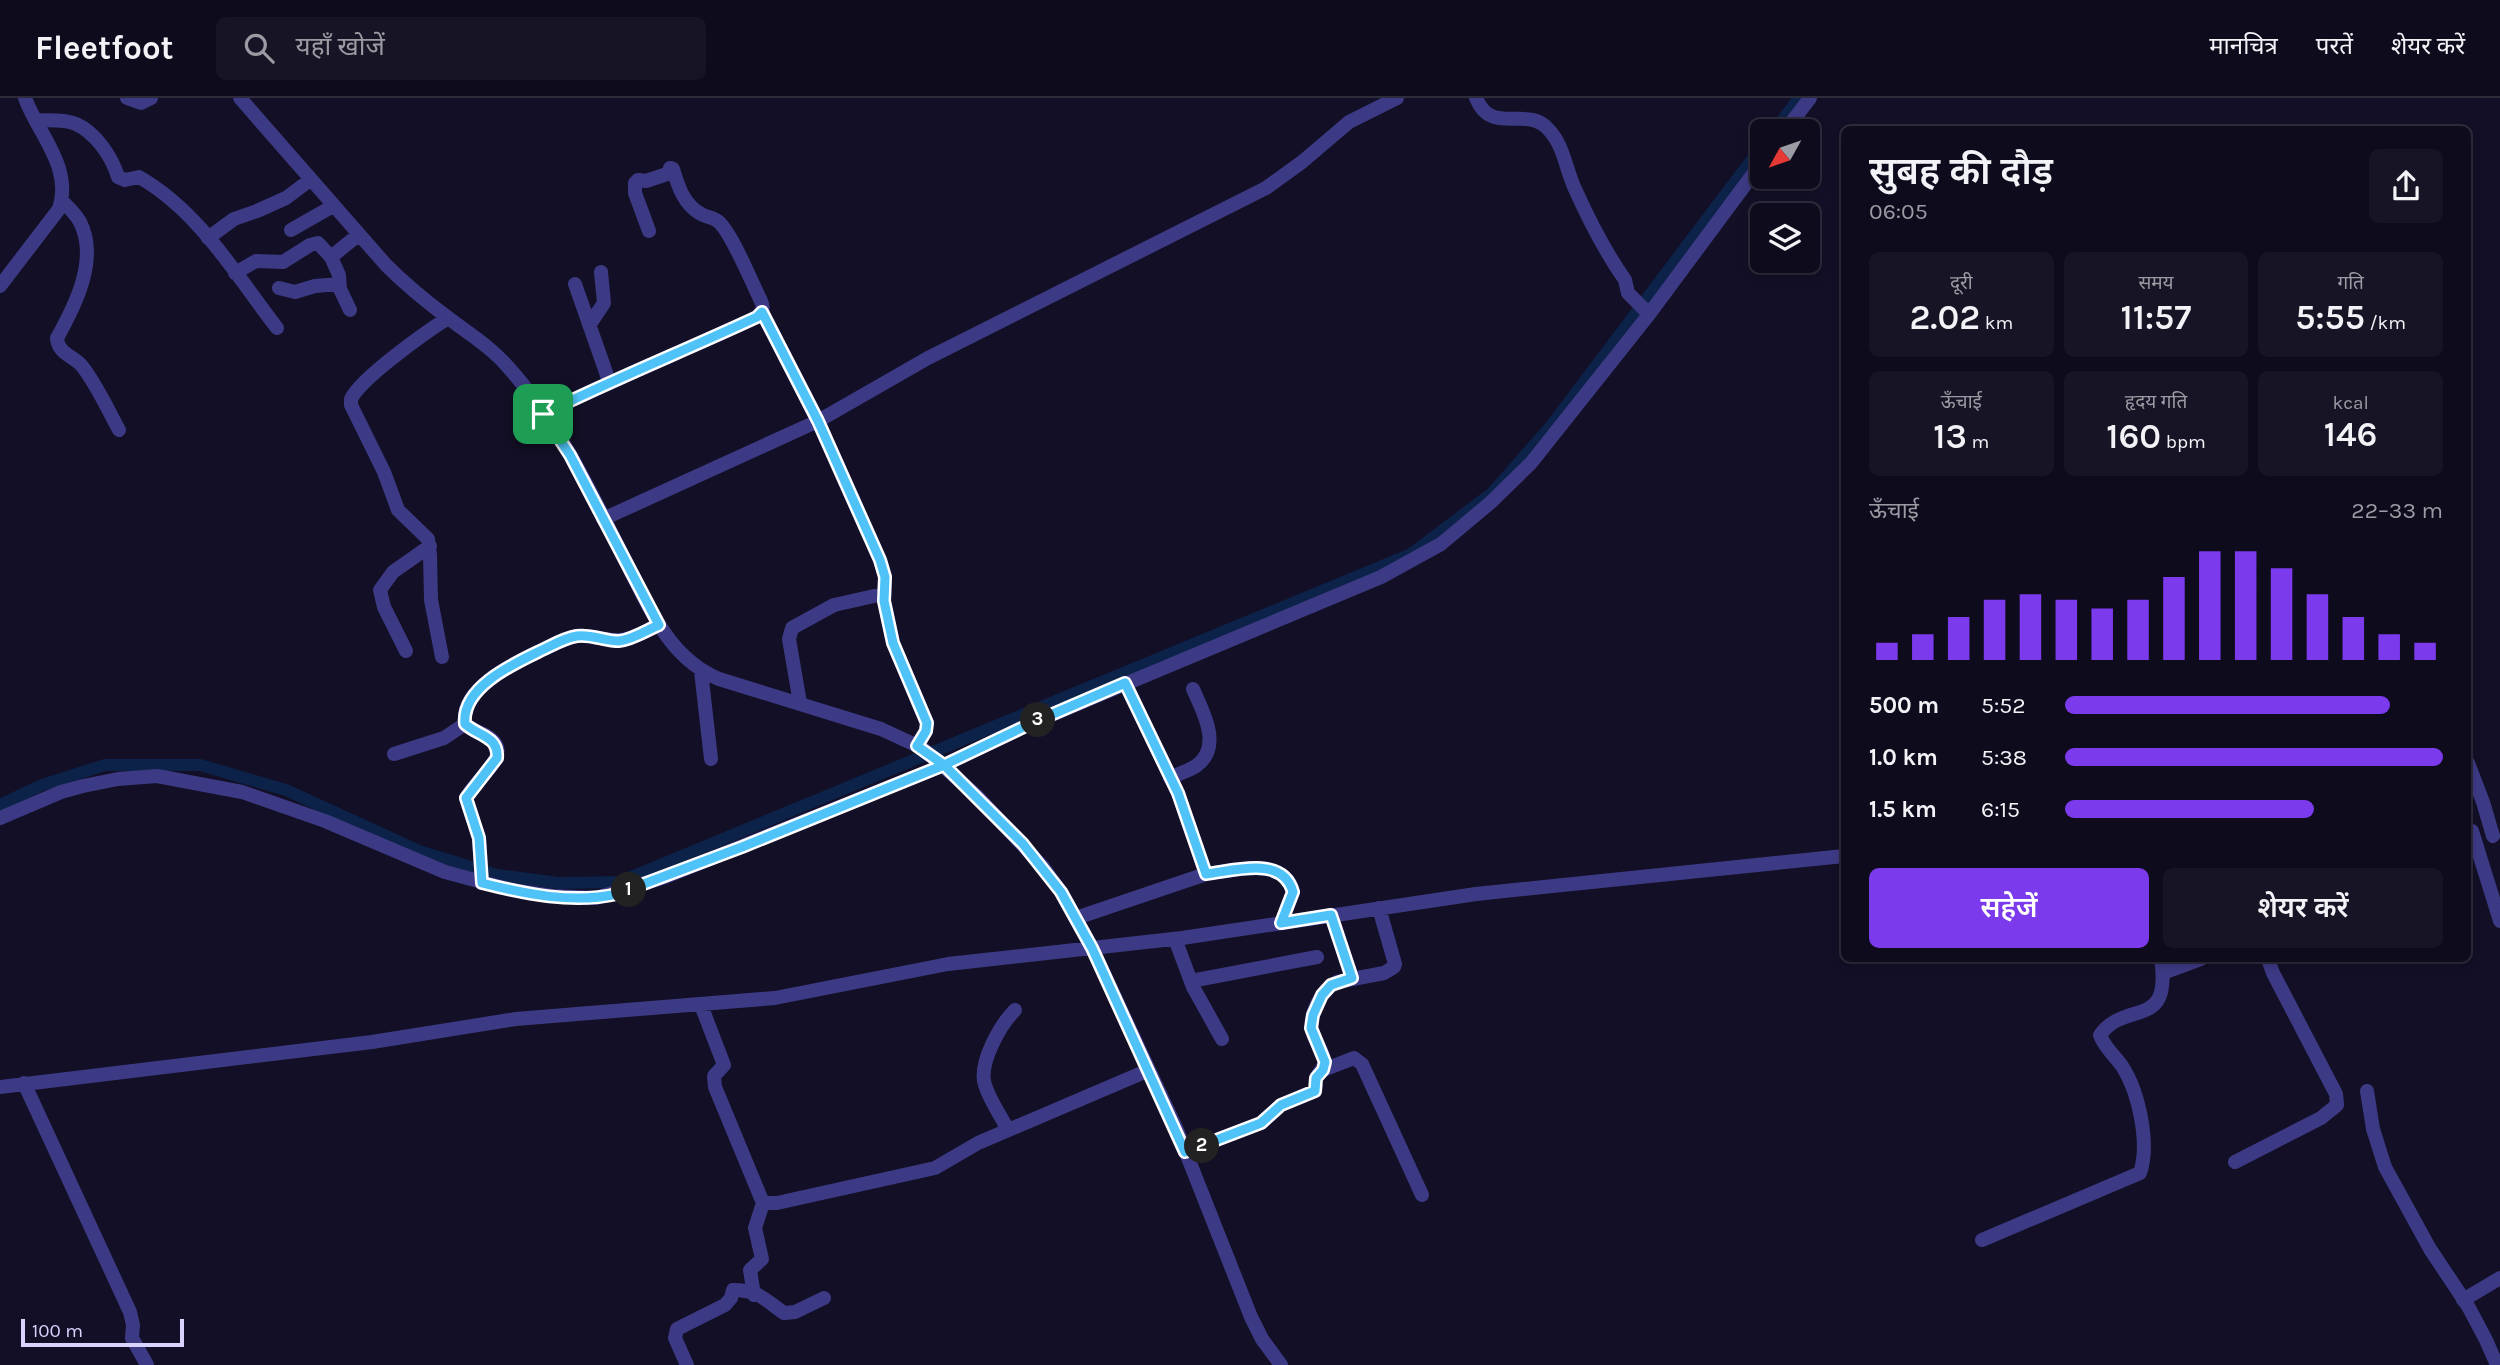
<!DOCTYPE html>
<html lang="hi">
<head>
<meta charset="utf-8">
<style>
	:root { --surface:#0e0b1c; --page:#171425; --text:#f1f3f6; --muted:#9b9ba3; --line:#2e2b3b; --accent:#7c3aed }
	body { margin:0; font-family:Karla,"Noto Sans Devanagari",sans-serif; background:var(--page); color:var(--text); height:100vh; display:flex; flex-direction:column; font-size:26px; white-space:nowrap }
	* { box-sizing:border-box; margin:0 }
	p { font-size:23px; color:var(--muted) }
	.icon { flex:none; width:38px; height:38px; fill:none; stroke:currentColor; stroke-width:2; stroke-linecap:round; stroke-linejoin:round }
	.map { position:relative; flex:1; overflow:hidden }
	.sheet { position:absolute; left:1841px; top:28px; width:630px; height:836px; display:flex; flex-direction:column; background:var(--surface); border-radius:10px; box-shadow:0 4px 10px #0003,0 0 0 2px var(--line) }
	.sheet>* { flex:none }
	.needle { width:46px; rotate:230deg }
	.buttons { position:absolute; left:1750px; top:21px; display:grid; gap:14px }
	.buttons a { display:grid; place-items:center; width:70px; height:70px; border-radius:10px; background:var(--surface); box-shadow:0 4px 10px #0003,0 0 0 2px var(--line); font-size:35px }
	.scale { position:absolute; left:21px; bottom:18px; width:163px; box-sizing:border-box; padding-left:7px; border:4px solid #d9d4ff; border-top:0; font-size:19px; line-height:24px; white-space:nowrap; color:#d9d4ff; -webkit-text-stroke:5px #130f26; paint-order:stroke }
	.pin { position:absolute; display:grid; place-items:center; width:60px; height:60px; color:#fff; margin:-30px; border-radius:14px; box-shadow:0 4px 10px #0006 }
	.km { position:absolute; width:35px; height:35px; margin:-18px; border-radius:50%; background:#222; color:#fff; font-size:19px; line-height:35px; text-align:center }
	.round { display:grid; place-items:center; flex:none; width:74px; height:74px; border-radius:10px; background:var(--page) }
	.summary { display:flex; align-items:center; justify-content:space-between; height:119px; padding:0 28px }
	h1 { font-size:38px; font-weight:600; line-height:52px }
	.stats { display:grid; grid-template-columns:repeat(3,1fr); gap:10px; height:119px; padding:7px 28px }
	.stats div { display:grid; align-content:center; border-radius:10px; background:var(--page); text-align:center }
	.stats b { font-size:35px; font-weight:600 }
	.stats small { font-size:19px; font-weight:400 }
	.stats p { font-size:19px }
	.chart { height:196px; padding:14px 28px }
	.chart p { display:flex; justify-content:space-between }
	.chart svg { width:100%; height:126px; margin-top:7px; stroke:var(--accent); stroke-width:6 }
	.primary-button { display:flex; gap:14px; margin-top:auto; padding:14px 28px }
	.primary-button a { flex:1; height:80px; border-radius:10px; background:var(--accent); color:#fff; font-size:28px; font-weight:600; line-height:80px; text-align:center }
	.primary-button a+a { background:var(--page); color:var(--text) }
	ul { padding:0 28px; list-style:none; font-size:23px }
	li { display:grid; grid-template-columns:112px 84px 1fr; align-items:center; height:52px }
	li i { height:18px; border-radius:9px; background:var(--accent) }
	header { display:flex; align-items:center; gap:42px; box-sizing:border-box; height:98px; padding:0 35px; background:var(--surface); border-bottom:2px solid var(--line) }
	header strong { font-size:33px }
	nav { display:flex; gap:38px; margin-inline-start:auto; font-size:24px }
	.search { width:490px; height:63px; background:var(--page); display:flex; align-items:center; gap:18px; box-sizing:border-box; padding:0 24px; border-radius:10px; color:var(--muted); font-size:26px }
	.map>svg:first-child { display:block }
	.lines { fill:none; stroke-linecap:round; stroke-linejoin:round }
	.canal { stroke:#0c2248; stroke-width:12 }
	.minor { stroke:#3d3a85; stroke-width:14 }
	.route-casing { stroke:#fff; stroke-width:14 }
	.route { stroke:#4fc3f7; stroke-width:9 }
</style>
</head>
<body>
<header>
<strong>Fleetfoot</strong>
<div class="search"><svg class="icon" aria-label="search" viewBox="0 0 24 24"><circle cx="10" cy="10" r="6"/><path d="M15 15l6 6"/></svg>यहाँ खोजें</div>
<nav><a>मानचित्र</a><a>परतें</a><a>शेयर करें</a></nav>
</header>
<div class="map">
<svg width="2500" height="1267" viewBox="0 0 2500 1267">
	<rect width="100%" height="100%" fill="#130f26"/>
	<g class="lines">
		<!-- canal -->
		<path class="canal" d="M1774 33 1799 0
			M0 707 42 687 105 667H200L286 692 419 753 497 777 559 785 619 784 1411 456 1492 395 1550 329 1762 48"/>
		<!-- minor -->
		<path class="minor" d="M127 0 141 5 151 0
			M240 0 386 167C406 187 428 205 451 222 471 237 492 250 508 269 566 333 601 416 640 492 659 530 679 564 719 581L881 631 922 650 977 698 1043 769 1061 794 1092 850 1149 972 1177 1032 1251 1219 1262 1241 1281 1267
			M1476 0C1492 39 1527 6 1549 32 1564 48 1566 72 1575 91 1589 122 1606 155 1625 182L1628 195 1646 213 1647 219
			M36 22C48 23 64 21 76 26 96 35 112 59 118 79L125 82 139 79C199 113 236 177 277 230
			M1785 33 1810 0
			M62 103C68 109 76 116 80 124 99 161 75 208 57 240 58 256 74 258 82 268 97 287 108 312 119 332
			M291 132 333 108
			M208 140 234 121 257 113 286 100 310 82
			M331 159 352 142 359 138
			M235 175 256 163 283 164 310 147 318 145 331 159 339 177 340 191 350 212
			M575 186 609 283
			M0 188 59 111C73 69 38 36 25 0
			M279 190 295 194 315 188 339 186
			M762 214 818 323 880 462 885 479 884 503 893 545 927 625 926 633 917 647
			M590 226 604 205 601 174
			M543 316C614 281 686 252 757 219 763 213 764 210 761 203 751 183 734 140 720 125 715 119 708 120 701 116 684 107 678 88 673 71L670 70V75L646 83 638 82 635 85V95L649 133
			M603 421 818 323 928 260 1266 90 1302 64 1349 24 1397 0
			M406 553 384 509 380 492 393 474 430 448
			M442 559 431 502 430 457 428 441 398 412 384 374 351 307V301C361 280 426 234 448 220
			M701 573 711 661
			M800 605 789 541 792 530 834 507 883 496
			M394 656 444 640 465 626
			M2468 665 2483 704 2493 738
			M1170 680C1178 676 1188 673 1196 668 1223 649 1203 614 1193 591
			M0 720 61 694 83 688 118 681 157 678 242 694 325 723 445 774 512 792 553 798 596 800 665 779 944 667 1032 625 1381 479 1441 446 1490 405 1531 365 1647 219 1762 64
			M2472 733 2500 823
			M1206 776C1233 773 1284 757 1293 794L1281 825
			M482 785 479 740 466 700C473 683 514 658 490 640 482 634 472 633 465 626 460 589 515 565 542 552 553 547 564 540 577 538 591 536 605 543 619 542 632 542 647 532 659 527
			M1331 817 1352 880
			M1076 820 1206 776 1178 695 1125 585
			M1175 841 1193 889 1222 941
			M2163 875 2201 861
			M1191 883 1317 859
			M701 907 724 967 714 978 715 989 763 1105H777L935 1070 978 1045 1149 972
			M1323 972 1354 960 1362 966 1422 1097
			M24 985 130 1214 133 1227 132 1240 147 1267
			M0 989 372 944 516 921 775 900 948 866 1182 840 1476 796 1844 758
			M2367 993 2373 1031 2385 1069 2430 1151 2468 1208 2486 1242 2497 1267
			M1008 1032C1001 1018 990 1003 985 987 978 966 1000 927 1015 912
			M1185 1054 1261 1025 1281 1007 1315 993C1316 989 1316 985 1316 982 1317 973 1326 972 1324 962 1323 953 1316 945 1313 936 1307 918 1321 892 1337 884L1384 875 1394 869 1395 866 1379 810
			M2235 1064 2321 1020 2337 1007 2336 996 2273 875 2268 861
			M1982 1142 2140 1075C2150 1046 2139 994 2122 968 2115 958 2104 949 2100 937 2126 901 2172 933 2161 861
			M754 1197 750 1172 762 1161 755 1130 763 1105
			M2463 1202 2500 1180
			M687 1267 675 1240 677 1231 725 1207 731 1200 733 1192C759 1192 765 1202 784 1215L795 1214 824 1200"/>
	</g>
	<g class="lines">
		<defs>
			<path id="route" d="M543 316 570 357 659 527C647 532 632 542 619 543 605 543 591 536 577 538 564 540 553 547 542 552 515 565 461 589 465 626 478 638 499 638 497 660L466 700 479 740 482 785C525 796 573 806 617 796L742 749 944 667 1023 746 1061 794 1092 850 1185 1054 1261 1025 1281 1007 1315 993 1316 980 1323 972 1325 964 1311 930 1313 917 1322 897 1331 887 1352 880 1331 817 1281 825 1293 794C1283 757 1234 773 1206 776L1178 695 1125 585 1032 625 944 667 917 648 926 633 927 625 893 545 884 503 885 479 880 462 818 323 762 214 757 219C686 252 614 281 543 316"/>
		</defs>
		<!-- route casing -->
		<use href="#route" class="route-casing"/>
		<!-- route -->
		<use href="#route" class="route"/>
	</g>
</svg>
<div class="buttons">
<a><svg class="needle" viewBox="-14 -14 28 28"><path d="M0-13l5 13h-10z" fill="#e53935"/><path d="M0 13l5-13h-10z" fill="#9b9ba3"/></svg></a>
<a><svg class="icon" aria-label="layers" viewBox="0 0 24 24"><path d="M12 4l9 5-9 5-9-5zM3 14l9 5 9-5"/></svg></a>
</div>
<div class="scale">100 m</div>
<div class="pin" style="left:543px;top:316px;background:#1e9e55"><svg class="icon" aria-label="arrive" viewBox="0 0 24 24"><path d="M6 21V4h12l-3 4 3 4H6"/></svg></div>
<b class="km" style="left:629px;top:792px">1</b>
<b class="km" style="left:1202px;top:1048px">2</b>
<b class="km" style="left:1038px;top:622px">3</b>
<section class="sheet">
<div class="summary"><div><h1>सुबह की दौड़</h1><p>06:05</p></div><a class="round"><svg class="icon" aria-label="share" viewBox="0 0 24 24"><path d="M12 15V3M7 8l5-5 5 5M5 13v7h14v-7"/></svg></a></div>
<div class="stats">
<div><p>दूरी</p><b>2.02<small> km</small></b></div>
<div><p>समय</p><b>11:57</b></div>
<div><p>गति</p><b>5:55<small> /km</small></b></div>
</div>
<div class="stats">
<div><p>ऊँचाई</p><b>13<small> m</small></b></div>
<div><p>हृदय गति</p><b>160<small> bpm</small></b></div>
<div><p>kcal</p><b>146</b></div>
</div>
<div class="chart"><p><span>ऊँचाई</span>22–33 m</p>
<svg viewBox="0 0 160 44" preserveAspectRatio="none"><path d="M5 44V38M15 44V35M25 44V29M35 44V23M45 44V21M55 44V23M65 44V26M75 44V23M85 44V15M95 44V6M105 44V6M115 44V12M125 44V21M135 44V29M145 44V35M155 44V38"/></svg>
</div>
<ul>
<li><b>500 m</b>5:52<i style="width:86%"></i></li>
<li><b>1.0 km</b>5:38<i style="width:100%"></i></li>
<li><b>1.5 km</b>6:15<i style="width:66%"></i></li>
</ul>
<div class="primary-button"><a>सहेजें</a><a>शेयर करें</a></div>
</section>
</div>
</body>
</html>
